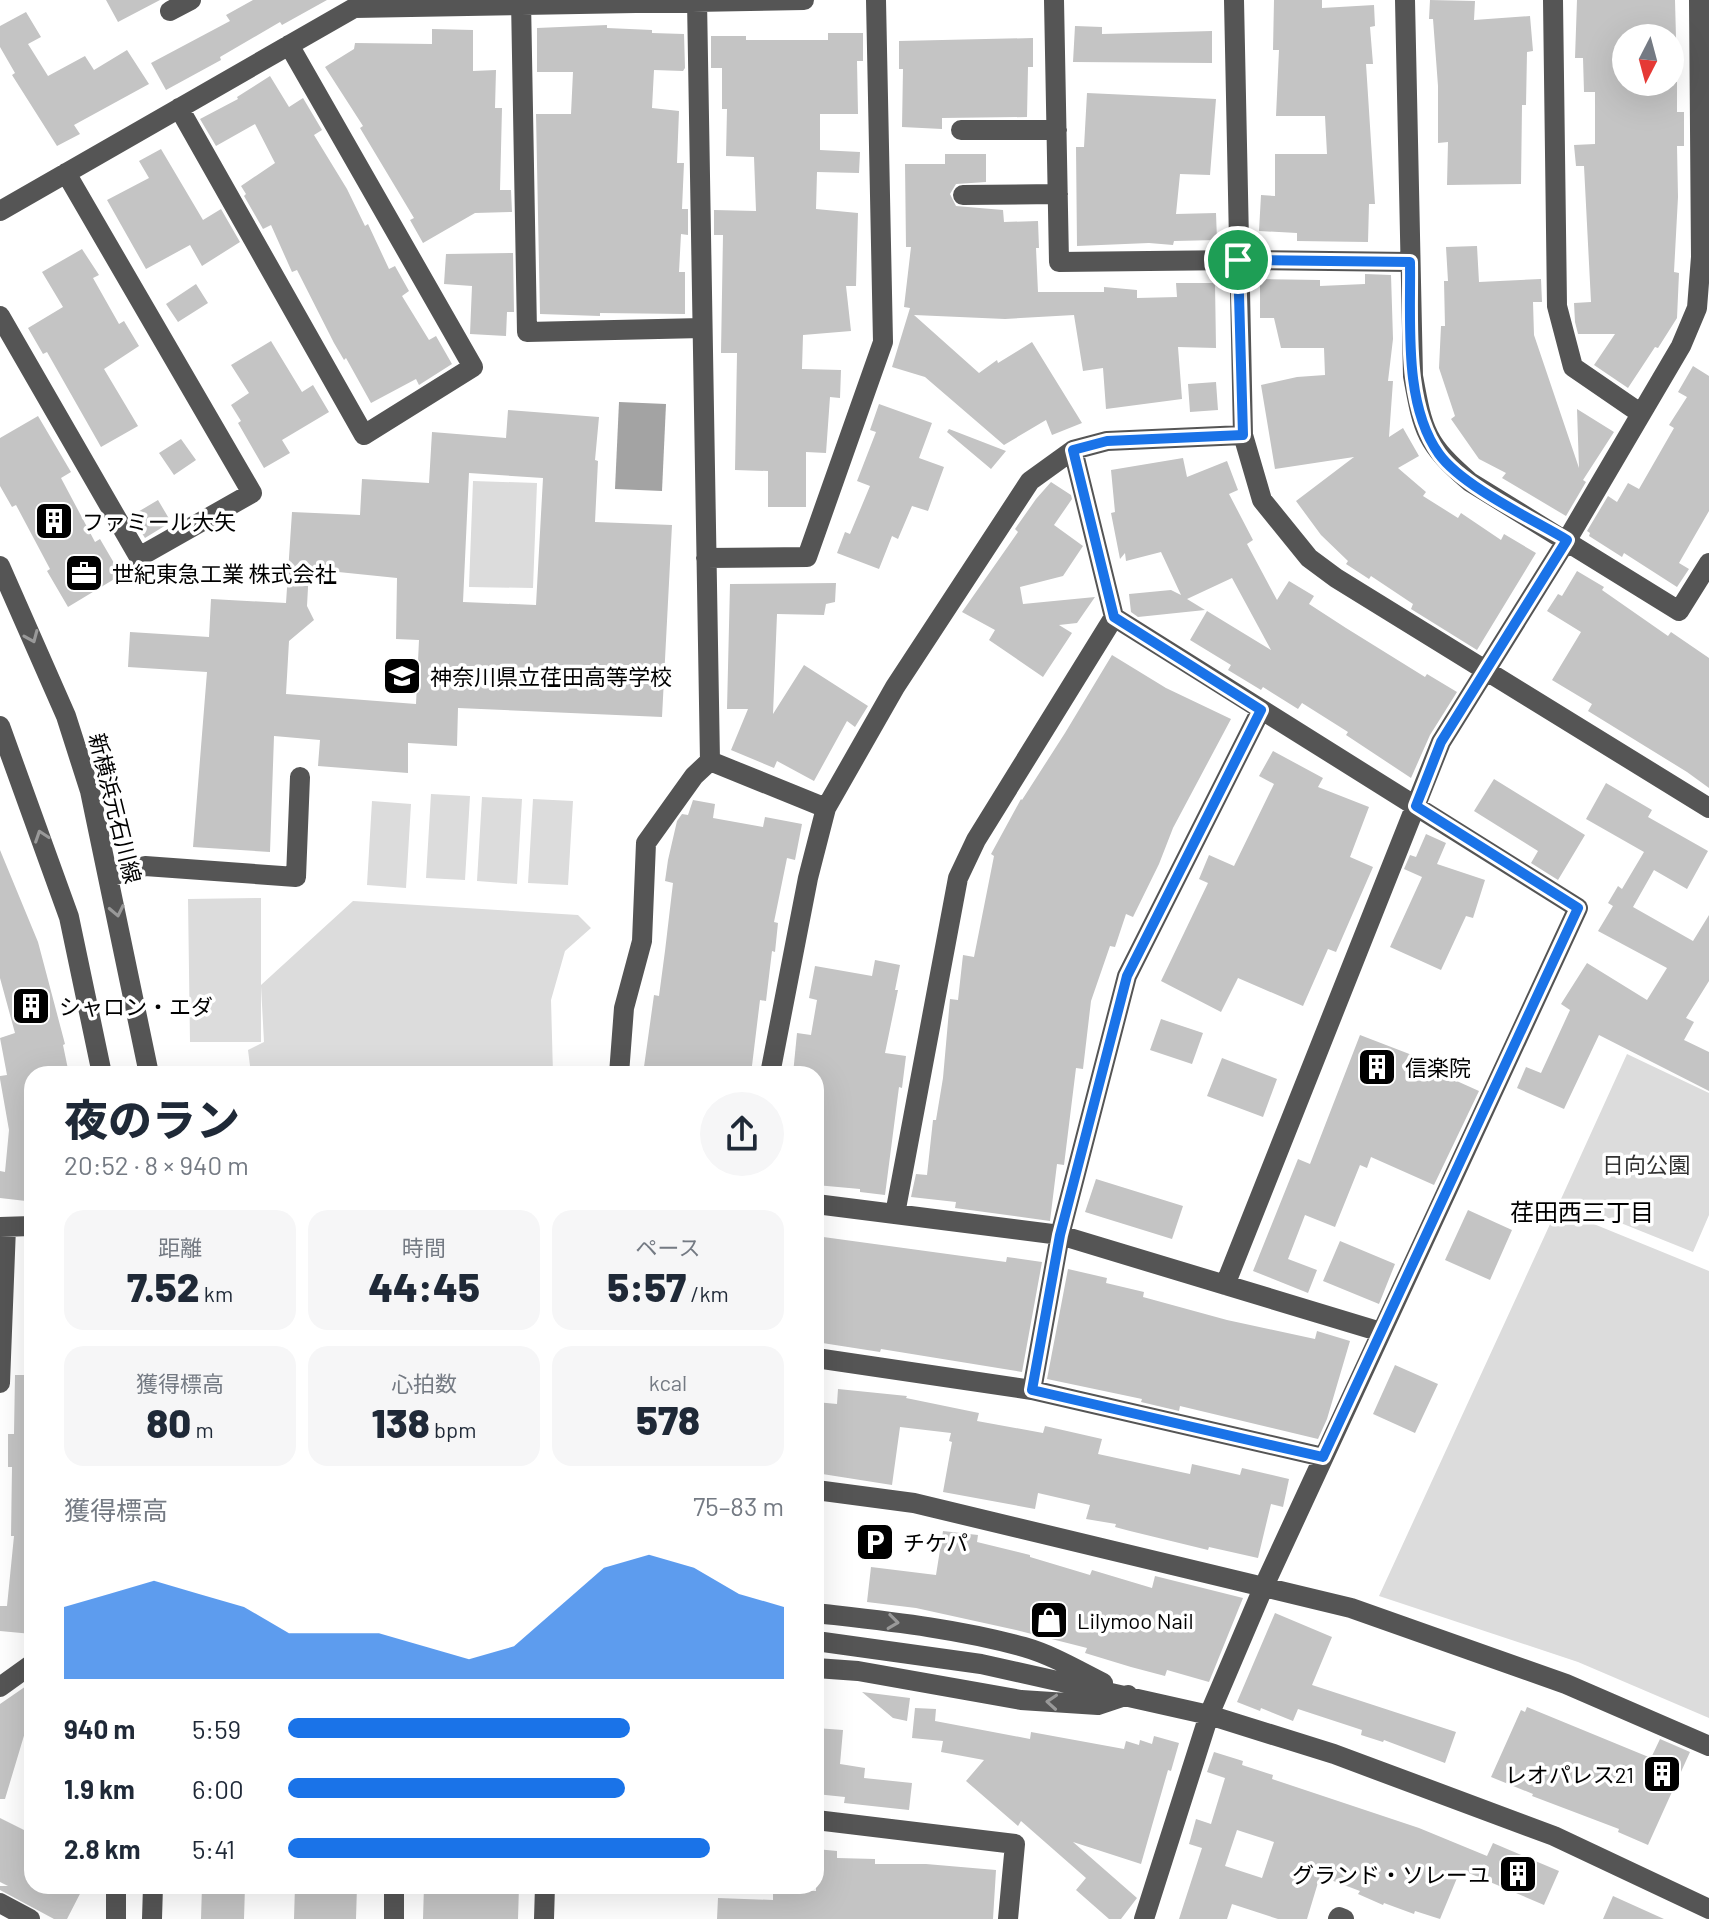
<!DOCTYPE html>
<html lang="ja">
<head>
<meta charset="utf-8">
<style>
	:root { --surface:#fff; --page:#f6f6f7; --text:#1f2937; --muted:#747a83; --accent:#1a73e8 }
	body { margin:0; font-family:Barlow,"Noto Sans JP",sans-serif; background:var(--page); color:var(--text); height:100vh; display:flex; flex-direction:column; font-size:30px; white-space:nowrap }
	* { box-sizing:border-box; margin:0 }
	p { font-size:26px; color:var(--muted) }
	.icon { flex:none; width:44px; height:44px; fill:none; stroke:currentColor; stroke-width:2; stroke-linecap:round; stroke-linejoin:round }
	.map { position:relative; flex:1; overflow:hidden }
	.side { position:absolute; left:24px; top:1066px; width:800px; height:828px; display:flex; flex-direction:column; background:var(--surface); border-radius:24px; box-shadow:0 8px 32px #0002 }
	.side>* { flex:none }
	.needle { width:52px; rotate:186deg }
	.fabs { position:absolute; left:1612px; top:24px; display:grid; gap:16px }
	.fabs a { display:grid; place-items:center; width:72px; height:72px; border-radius:50%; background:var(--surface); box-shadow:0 8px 32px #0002; font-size:40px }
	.pin { position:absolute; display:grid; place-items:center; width:68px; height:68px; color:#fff; margin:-34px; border:4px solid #fff; border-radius:50%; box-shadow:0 2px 8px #0007 }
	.round { display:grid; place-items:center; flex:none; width:84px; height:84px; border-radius:42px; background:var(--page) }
	.headline { display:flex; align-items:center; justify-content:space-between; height:136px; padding:0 40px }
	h1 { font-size:44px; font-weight:800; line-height:60px }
	.stats { display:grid; grid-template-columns:repeat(3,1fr); gap:12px; height:136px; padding:8px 40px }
	.stats div { display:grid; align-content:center; border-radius:20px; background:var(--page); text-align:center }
	.stats b { font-size:40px; font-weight:800 }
	.stats small { font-size:22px; font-weight:400 }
	.stats p { font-size:22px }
	.chart { height:224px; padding:16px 40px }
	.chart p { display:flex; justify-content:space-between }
	.chart svg { width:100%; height:144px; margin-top:8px; fill:var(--accent); opacity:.7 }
	ul { padding:0 40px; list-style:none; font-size:26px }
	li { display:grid; grid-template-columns:128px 96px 1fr; align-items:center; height:60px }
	li i { height:20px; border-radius:10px; background:var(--accent) }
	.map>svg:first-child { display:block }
	.green { fill:#dcdcdc }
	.water { fill:#a3a3a3 }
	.building { fill:#c4c4c4; fill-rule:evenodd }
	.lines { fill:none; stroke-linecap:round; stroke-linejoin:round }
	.minor { stroke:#555; stroke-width:20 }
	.oneway { stroke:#999 }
	.route-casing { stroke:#fff; stroke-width:16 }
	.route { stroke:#1a73e8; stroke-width:10 }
	.labels { text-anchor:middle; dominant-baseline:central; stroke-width:7; stroke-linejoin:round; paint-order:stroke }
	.poi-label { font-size:22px; fill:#000; stroke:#fff; text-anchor:start }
	.street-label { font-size:22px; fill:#000; stroke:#fff }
	.park-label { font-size:22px; fill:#333; stroke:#fff }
	.neighbourhood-label { font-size:24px; fill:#000; stroke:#fff }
</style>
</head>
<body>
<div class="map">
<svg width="1709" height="1919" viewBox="0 0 1709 1919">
	<rect width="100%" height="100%" fill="#fff"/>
	<!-- green -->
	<path class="green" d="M473 481 537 483 533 588 469 587Z
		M431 794 470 796 465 880 426 878Z
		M482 797 522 799 517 884 477 881Z
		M533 799 573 801 568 885 528 883Z
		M372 801 411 804 406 888 367 885Z
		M261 898V985L353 901 578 915 591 928 565 951 551 1000 553 1074H251L248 1050 264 1042 261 986V1042H190L188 899Z
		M1627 1054 1709 1093V1215L1693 1252 1561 1199Z
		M1557 1209 1709 1271V1718L1578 1662 1379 1596Z"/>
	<!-- water -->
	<path class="water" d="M619 402 666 404 662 491 615 489Z"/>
	<!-- building -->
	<path class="building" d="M106 0H160L118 22Z
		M253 0H327L282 25 280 22 220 57 221 60 166 90 151 63 230 21 226 15Z
		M1274 0H1322V8L1374 5 1375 26 1370 27 1373 64H1366L1375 204H1369L1368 242 1297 241V233L1259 231 1261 195 1275 196V154H1327L1325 116H1276L1279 50H1273Z
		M1430 0 1475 1 1474 20 1530 16 1533 51 1527 52 1526 105H1522L1521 184 1447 185 1448 142 1438 143V86L1433 19H1429Z
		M1577 0H1675L1676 38H1626V82H1677V112H1684V146H1677L1678 197 1674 272 1679 273 1677 318 1658 348 1655 347 1628 388 1594 365 1615 334H1578L1575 322 1574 303 1591 302 1584 166H1576L1574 145 1595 144V92H1584L1583 58H1575Z
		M26 12 41 37 28 44 48 76 85 56 94 70 127 50 149 84 74 125 80 134 57 146 12 75 15 73 0 47V26Z
		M607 25V28L652 30V33L684 34 685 68 683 71 654 70 652 108 679 111 677 163H684L682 209H688V235L681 234 679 272H685V314L600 313V316L540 314 536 114H571L573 72H537V28Z
		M1075 26 1102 27V34L1212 31V63L1073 62Z
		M432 29 473 30V71L496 70 495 108H502L500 190H511L512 212 475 213 423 243 410 220 414 218 360 128 363 126 325 67 354 49 355 43 432 44Z
		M828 33H863V61H857L858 114H820V150L860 152 859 173 817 172 816 209 858 213 856 286H846L851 331 803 335 802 369 841 370 840 398 830 397 826 453 806 452V507H768V471L735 470 737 353H721L723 235H714V210L756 211 754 157 726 156 727 109H722V68H711V36H746V40H828Z
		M1033 38V67H1028L1027 117 942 118V129L902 127 903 69H899V41Z
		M270 76 289 107 303 98 322 130 314 135 347 189 365 226 368 224 389 269 395 266 409 291 402 296 429 340 436 336 452 364 419 385 416 379 371 403 346 358 344 360 334 343 297 270 292 272 271 225 263 229 244 196 246 194 241 186 275 163 255 124 216 146 200 119 238 99 237 97Z
		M1087 93 1216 99 1210 175 1180 174 1176 214 1216 213 1217 240 1174 241 1173 245 1149 243 1077 246 1076 147H1084Z
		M161 149 203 220 221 209 240 242 202 266 190 245 146 269 107 200 149 178 139 161Z
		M945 154H986V182L956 184 950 194 956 206 1003 210 1004 222 1038 221 1039 248H1036L1038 292H1104V287L1137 290V298L1177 297 1176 283H1215L1216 348 1178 347 1182 399 1106 409 1103 368 1083 371 1074 315 1005 319 914 315 979 373 997 360 998 363 1032 342 1082 423 1052 435 1046 420 1004 445 925 377 892 367 910 308 904 307 911 247H906L905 164H945Z
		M1477 246 1479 282 1541 279 1542 302H1533L1534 335 1579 468 1577 409 1614 432 1583 480 1586 482 1566 516 1502 478 1506 473 1479 459 1451 419 1455 416 1439 368 1441 326H1445L1444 281H1448L1446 247Z
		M82 249 99 275 93 278 119 324 124 321 139 346 104 369 138 426 101 447 47 352 43 354 28 328 63 307 42 272Z
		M513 253 514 312H507L506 336 470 334 472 286 444 284 446 254Z
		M1365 274 1391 275 1393 339 1388 381H1393L1389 437 1403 428 1419 456 1398 468 1426 492 1423 496 1458 518 1461 513 1501 540 1504 534 1536 553 1477 650 1411 609 1413 604 1371 576 1369 579 1346 564 1348 561 1321 535 1296 501 1354 457 1275 469 1261 385 1297 377 1325 375 1324 348H1281L1274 318H1260V279L1320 280V286L1365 284Z
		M196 284 208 303 178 322 166 304Z
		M271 341 302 392 313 385 329 412 282 440 290 453 264 468 238 423 241 421 231 405 249 393 231 365Z
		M1693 366 1709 376V511L1679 563 1689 569 1677 587 1624 553 1622 557 1589 536 1590 533 1587 531 1608 496 1617 502 1628 483 1639 489 1674 428 1669 425 1687 397 1678 392Z
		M1216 382 1218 410 1190 412 1188 384Z
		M879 404 932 423 919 458 944 467 928 511 912 506 898 539 892 536 879 569 837 553 845 532 850 534 870 486 857 481 876 432 870 430Z
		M508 410 599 417 595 460 598 461 595 522 672 525 662 717 458 708 457 746 408 743V773L318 766 320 740 274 736 270 852 193 847 207 672 128 667 130 632 209 637 211 599 286 603 292 512 360 515 362 479 429 483 432 432 506 438ZM469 473 543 478 536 605 463 602ZM309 569 397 578 396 639 419 640 416 704 286 694 289 641 314 620 307 606Z
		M38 416 71 472 61 478 95 542 100 539 121 575 68 607 47 571 50 569 16 505 12 507 0 486V438Z
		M949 429 1006 451 991 469 947 432Z
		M181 439 196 460 174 475 159 453Z
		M1183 458 1187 477 1227 461 1238 490 1229 494 1253 540 1247 544 1277 600 1289 581 1314 596 1309 604 1346 628 1425 677 1427 674 1457 692 1430 735 1411 778 1346 735 1348 732 1302 703 1298 709 1263 687 1261 690 1228 670 1231 665 1190 640 1207 611 1271 650 1232 578 1187 599 1205 610 1138 617 1131 612 1129 594 1171 590 1181 595 1161 552 1126 561 1125 553 1120 559 1111 513 1115 512 1111 470Z
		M1051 482 1071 495 1072 499 1054 525 1083 546 1063 576 1020 587 1023 604 1095 597 1077 623 1059 625 1072 633 1043 677 989 640 995 630 962 612 1018 532 1015 529 1036 499Z
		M158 500 171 522 145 538 131 516Z
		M1577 571 1604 587 1602 590 1668 636 1671 632 1709 658V788L1687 772 1588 711 1592 704 1552 680 1581 632 1547 611 1558 594 1562 596Z
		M836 583 835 602 826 604 824 615 777 614 773 714 804 665 868 706 855 727 847 721 814 781 777 761 774 768 731 750 748 709H727L730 584Z
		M1112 655 1166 688 1231 719 1173 828 1159 864 1133 917 1126 914 1115 947 1110 946 1091 1001 1083 1069 1076 1068 1064 1165 1057 1164 1050 1221 955 1208 956 1202 911 1197 916 1174 927 1175 933 1120H936L943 1078 950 999 958 1000 963 955 974 957 994 856 991 854 1021 799 1022 800 1065 733Z
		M1273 751 1323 778 1318 787 1369 807 1350 857 1373 867 1336 952 1328 949 1303 1006 1238 978 1221 1012 1161 981 1208 883 1199 879 1209 855 1234 866 1274 784 1259 776Z
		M1494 779 1585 835 1558 880 1531 863 1538 851 1474 811Z
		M1606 783 1652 810 1648 817 1708 851 1687 889 1654 870 1633 907 1693 941 1709 915V981L1686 1018 1694 1022 1684 1040 1709 1052V1091L1599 1035 1564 1109 1517 1088 1526 1067 1541 1073 1570 1010 1561 1004 1587 963 1647 1000 1667 968 1598 931 1613 906 1608 903 1618 886 1622 889 1644 852 1586 819Z
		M693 800 715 804 713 818 763 827 765 817 802 824 795 860 787 858 774 922 778 923 775 952 772 951 766 1001 760 1000 751 1074H643L654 995 659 996 665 951 673 883 665 881 668 860 677 821 682 814 688 815Z
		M1426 834 1446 843 1437 864 1485 880 1473 918 1466 916 1441 970 1390 947 1422 877 1404 869 1410 855 1416 857Z
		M0 850 38 942 65 1044 63 1045 69 1074H32V1198L26 1197V1201L0 1198V1171L5 1172 9 1130 0 1079V1076L7 1075 0 1038 15 1033 0 978Z
		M875 960 900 965 895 990H898L885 1053 906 1056 902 1088 899 1087 885 1195 860 1192V1189L816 1185V1074H793L797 1033 811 1035 817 1000 809 998 815 966 872 976Z
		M1161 1019 1203 1033 1192 1064 1150 1050Z
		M1360 1035 1412 1055 1410 1060 1479 1091 1434 1185 1371 1157 1367 1168 1360 1165 1335 1227 1305 1215 1288 1259 1317 1270 1308 1293 1253 1271 1298 1159 1310 1164Z
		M1222 1058 1277 1079 1263 1117 1207 1096Z
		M1096 1179 1183 1206 1172 1239 1085 1212Z
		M1468 1210 1512 1230 1490 1280 1445 1260Z
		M816 1236 1006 1262 1007 1257 1042 1262 1022 1372 881 1349 880 1352 816 1342Z
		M1340 1241 1395 1264 1379 1304 1323 1281Z
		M1068 1269 1107 1278 1106 1283 1144 1292 1143 1297 1227 1320 1315 1339 1317 1331 1350 1341 1327 1419 1318 1439 1180 1406 1179 1411 1141 1402 1142 1399 1047 1379Z
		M1395 1365 1438 1384 1415 1433 1373 1414Z
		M15 1375H32V1634L0 1631V1606H7L14 1536H11L12 1467H8V1434H14Z
		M838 1389 907 1396 906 1398 979 1413 977 1421 1043 1433 1045 1426 1102 1439 1098 1454 1190 1474 1192 1464 1240 1475 1242 1468 1289 1479 1283 1507 1271 1504 1258 1558 1209 1547 1208 1550 1130 1531 1115 1527 1116 1524 1086 1519 1090 1505 1038 1493 1035 1509 943 1492 952 1442 949 1441 951 1433 900 1427 892 1485 816 1473V1402L837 1404Z
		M943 1531 978 1535 977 1542 1030 1555V1557L1090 1575 1092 1570 1152 1588 1155 1576 1243 1598 1209 1682 1167 1670 1165 1676 1131 1667 1085 1653 1087 1648 1016 1630 916 1608 867 1602 871 1567 936 1575Z
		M1275 1613 1332 1637 1312 1685 1456 1732 1445 1763 1384 1740 1383 1742 1361 1735 1362 1730 1298 1709 1293 1721 1261 1708 1260 1711 1237 1702Z
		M32 1682V1709L5 1799H0V1704Z
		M862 1692 910 1698 907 1721 893 1718Z
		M1527 1707 1651 1758 1660 1739 1690 1752 1648 1845 1618 1832 1619 1829 1532 1796 1533 1794 1491 1777 1521 1710 1525 1712Z
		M915 1708 936 1709 935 1721 1030 1739 1031 1732 1124 1749 1126 1741 1139 1745 1140 1740 1152 1744 1154 1736 1179 1743 1171 1771 1168 1770 1141 1864 1073 1842 1137 1898 1121 1919H1109L1076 1890 1086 1878 1021 1821 1018 1826 966 1781 984 1760 941 1752 943 1741 912 1738Z
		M816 1728 843 1730 840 1764 865 1768 864 1778 912 1783 909 1810 844 1803 845 1797 816 1794Z
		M1214 1752 1243 1761 1242 1765 1273 1775 1272 1779 1419 1828 1487 1856 1493 1843 1559 1871 1544 1905 1464 1871 1461 1879 1457 1878 1440 1919 1415 1911 1414 1914 1384 1903 1383 1905 1358 1894 1360 1891 1320 1876 1307 1919H1278L1232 1904 1227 1919H1179L1202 1848 1189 1844 1196 1819 1211 1824 1225 1778 1207 1772ZM1237 1830 1274 1842 1262 1878 1225 1866Z
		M0 1818 32 1834V1886H84L67 1919H54L0 1890V1886H8L0 1882Z
		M816 1849 837 1851V1858L875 1859V1864H926L996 1870 993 1919H717L718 1898 773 1900V1890L816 1891Z
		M202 1886H245L244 1919H201Z
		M295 1886H357L356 1919H294Z
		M424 1886H519L518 1919H423Z
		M1613 1896 1664 1919H1603Z"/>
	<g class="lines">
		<!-- minor -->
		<path class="minor" d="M521 0 527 332 702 328
			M697 0 710 761 826 808
			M1054 0 1059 262 1238 260 1410 262
			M1234 0 1243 435 1262 500 1309 558 1336 578 1709 808
			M1405 0 1413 376C1423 432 1426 444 1470 482L1679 611 1709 563
			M1553 0 1557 306 1573 367 1640 413
			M170 11 191 0
			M179 108 364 435 473 367 289 45
			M961 130H1057
			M963 195 1058 194
			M0 211 354 8 804 0
			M0 316 139 557 252 493 66 173
			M1073 450 1107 441 1243 435
			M706 558 807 557 883 342 876 0
			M0 566 66 716 90 791 149 1074
			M0 726 69 917 102 1074
			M109 877 145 866 296 877 300 777
			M619 1074 624 1008 642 941 646 843 694 776 710 761
			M770 1074 808 878 826 808 895 687 1030 481 1073 450 1114 617 1578 908 1264 1586 1209 1715 1144 1919
			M816 1204 1060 1235 1381 1332
			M895 1214 958 878 976 840 1114 617
			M0 1227 32 1226
			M1225 1285 1441 742 1567 540 1681 346 1697 308 1701 257 1699 0
			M816 1358 1032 1390 1323 1457
			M0 1383 6 1227
			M1032 1390 1060 1235 1127 976 1261 710
			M816 1490 914 1503 1351 1608 1566 1684 1709 1746
			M816 1613C885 1621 956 1628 1024 1647 1052 1655 1077 1670 1103 1683
			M816 1641 981 1664 1209 1715 1334 1754 1554 1836 1709 1909
			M816 1668 858 1671 1021 1700 1098 1705 1128 1695
			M0 1687 32 1664
			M816 1820 1015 1844 1008 1919
			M0 1903 30 1919
			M116 1919V1886
			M152 1919 153 1886
			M394 1919V1886
			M544 1919 545 1886
			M1338 1919 1339 1917 1344 1919"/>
	</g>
	<!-- one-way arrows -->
	<defs><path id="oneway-chevron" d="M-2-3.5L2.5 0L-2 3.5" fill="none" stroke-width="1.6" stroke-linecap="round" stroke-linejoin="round" transform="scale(2)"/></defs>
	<g class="oneway">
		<use href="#oneway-chevron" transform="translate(32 637) rotate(67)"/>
		<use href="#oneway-chevron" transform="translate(41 836) rotate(-109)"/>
		<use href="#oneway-chevron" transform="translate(117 911) rotate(78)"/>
		<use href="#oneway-chevron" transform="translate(893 1622) rotate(7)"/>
		<use href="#oneway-chevron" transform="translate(1052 1702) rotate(-176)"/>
	</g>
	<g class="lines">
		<defs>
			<path id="route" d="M1238 260 1410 262C1411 322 1403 404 1439 454 1462 486 1532 519 1567 540L1441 742 1416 806 1578 908 1323 1457 1032 1390 1060 1235 1127 976 1261 710 1114 617 1073 450 1107 441 1243 435Z"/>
		</defs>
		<!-- route casing -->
		<use href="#route" class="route-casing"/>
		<!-- route -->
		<use href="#route" class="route"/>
	</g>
	<!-- icons -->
	<defs>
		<symbol id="building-square" viewBox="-11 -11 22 22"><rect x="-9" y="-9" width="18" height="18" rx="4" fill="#000" stroke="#fff"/><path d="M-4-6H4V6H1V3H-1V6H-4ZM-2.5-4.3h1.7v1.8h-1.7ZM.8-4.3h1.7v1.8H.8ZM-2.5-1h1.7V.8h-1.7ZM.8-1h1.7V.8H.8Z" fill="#fff"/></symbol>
		<symbol id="office-square" viewBox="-11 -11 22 22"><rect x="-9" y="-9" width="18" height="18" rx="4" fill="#000" stroke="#fff"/><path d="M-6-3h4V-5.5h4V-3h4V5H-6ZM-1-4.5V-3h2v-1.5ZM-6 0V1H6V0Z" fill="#fff"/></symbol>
		<symbol id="school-square" viewBox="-11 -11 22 22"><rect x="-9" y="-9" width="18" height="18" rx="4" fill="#000" stroke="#fff"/><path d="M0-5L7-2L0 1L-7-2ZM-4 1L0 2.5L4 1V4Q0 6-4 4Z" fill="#fff"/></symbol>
		<symbol id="parking-square" viewBox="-11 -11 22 22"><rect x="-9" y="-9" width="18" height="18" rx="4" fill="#000" stroke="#fff"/><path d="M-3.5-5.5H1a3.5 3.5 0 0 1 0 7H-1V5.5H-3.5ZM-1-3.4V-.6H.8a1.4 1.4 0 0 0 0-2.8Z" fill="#fff"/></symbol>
		<symbol id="shop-square" viewBox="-11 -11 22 22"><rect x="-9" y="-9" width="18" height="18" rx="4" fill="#000" stroke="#fff"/><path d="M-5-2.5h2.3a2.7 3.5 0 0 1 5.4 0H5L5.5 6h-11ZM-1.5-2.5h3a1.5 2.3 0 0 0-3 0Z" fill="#fff"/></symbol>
	</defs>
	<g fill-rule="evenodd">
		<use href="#building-square" x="32" y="499" width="44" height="44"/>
		<use href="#office-square" x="62" y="551" width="44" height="44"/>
		<use href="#school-square" x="380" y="654" width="44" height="44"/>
		<use href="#building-square" x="9" y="984" width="44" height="44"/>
		<use href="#building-square" x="1355" y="1045" width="44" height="44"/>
		<use href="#parking-square" x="853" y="1520" width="44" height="44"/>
		<use href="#shop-square" x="1027" y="1598" width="44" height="44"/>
		<use href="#building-square" x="1640" y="1752" width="44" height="44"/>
		<use href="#building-square" x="1496" y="1852" width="44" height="44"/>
	</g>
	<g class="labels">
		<!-- poi labels -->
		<g class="poi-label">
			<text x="82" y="521">ファミール大矢</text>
			<text x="112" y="573">世紀東急工業 株式会社</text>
			<text x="430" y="676">神奈川県立荏田高等学校</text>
			<text x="59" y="1006">シャロン・エダ</text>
			<text x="1405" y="1067">信楽院</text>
			<text x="903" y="1542">チケパ</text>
			<text x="1077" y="1620">Lilymoo Nail</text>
			<text x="1634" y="1774" text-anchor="end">レオパレス21</text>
			<text x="1490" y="1874" text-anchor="end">グランド・ソレーユ</text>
		</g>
		<!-- street labels -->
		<g class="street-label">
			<text transform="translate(116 808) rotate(76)">新横浜元石川線</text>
		</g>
		<!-- park labels -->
		<g class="park-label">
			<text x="1646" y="1164">日向公園</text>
		</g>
		<!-- neighbourhood labels -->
		<g class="neighbourhood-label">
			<text x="1582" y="1211">荏田西三丁目</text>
		</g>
	</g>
</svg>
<div class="fabs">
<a><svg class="needle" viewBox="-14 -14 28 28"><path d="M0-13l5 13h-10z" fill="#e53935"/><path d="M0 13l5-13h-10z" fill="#747a83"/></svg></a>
</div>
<div class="pin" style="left:1238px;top:260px;background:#1e9e55"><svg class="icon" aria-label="arrive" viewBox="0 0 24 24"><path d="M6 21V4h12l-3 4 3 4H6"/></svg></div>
<section class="side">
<div class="headline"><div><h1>夜のラン</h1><p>20:52 · 8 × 940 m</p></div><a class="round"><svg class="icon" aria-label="share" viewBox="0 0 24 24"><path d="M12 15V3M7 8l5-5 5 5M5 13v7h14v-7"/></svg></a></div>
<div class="stats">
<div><p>距離</p><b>7.52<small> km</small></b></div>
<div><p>時間</p><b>44:45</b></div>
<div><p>ペース</p><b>5:57<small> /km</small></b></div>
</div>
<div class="stats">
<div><p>獲得標高</p><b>80<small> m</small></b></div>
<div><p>心拍数</p><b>138<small> bpm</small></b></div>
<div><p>kcal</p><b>578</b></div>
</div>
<div class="chart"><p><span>獲得標高</span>75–83 m</p>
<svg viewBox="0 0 160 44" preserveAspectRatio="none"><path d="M0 44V22L10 18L20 14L30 18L40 22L50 30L60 30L70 30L80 34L90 38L100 34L110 22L120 10L130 6L140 10L150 18L160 22V44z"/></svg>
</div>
<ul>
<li><b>940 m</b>5:59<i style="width:69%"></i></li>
<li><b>1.9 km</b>6:00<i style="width:68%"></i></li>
<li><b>2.8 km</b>5:41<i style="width:85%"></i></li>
</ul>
</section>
</div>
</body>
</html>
